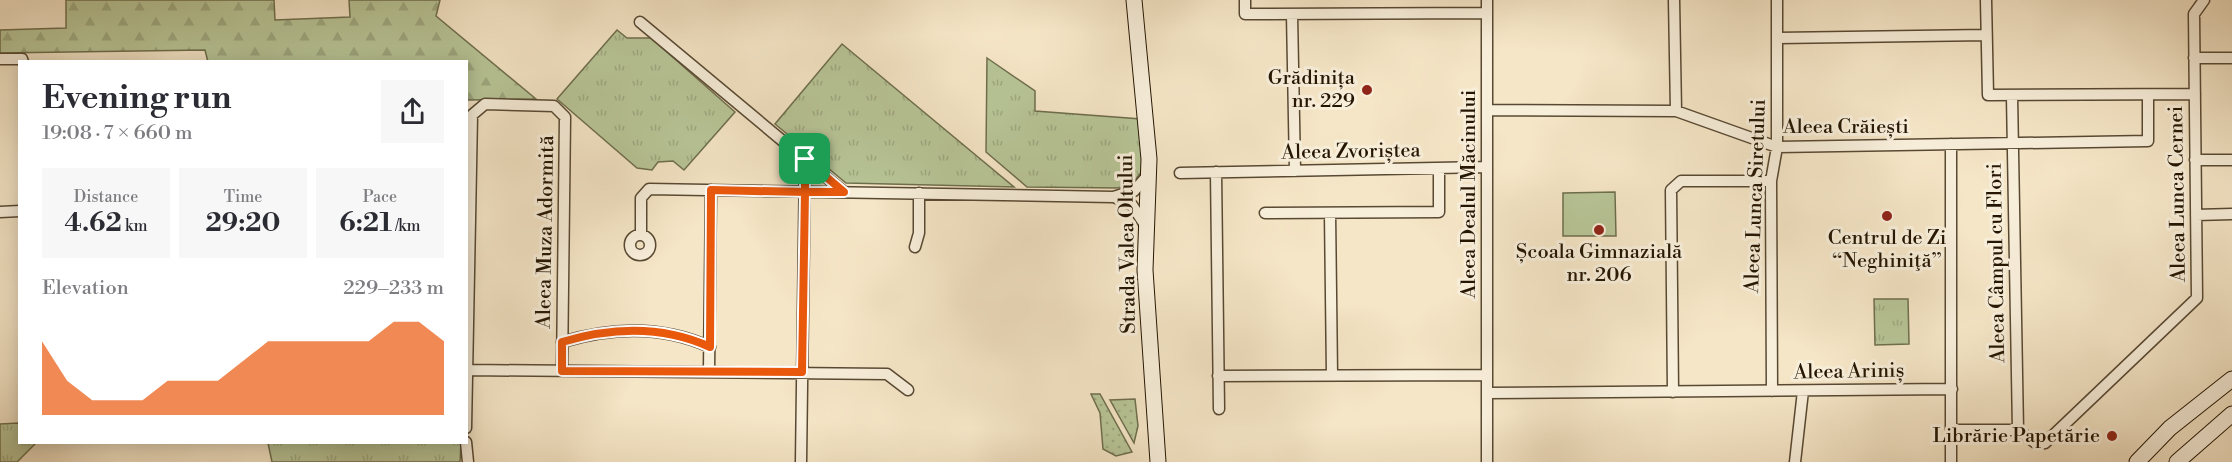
<!DOCTYPE html>
<html lang="en">
<head>
<meta charset="utf-8">
<style>
	:root { --surface:#fff; --page:#f7f7f7; --text:#2b2b33; --muted:#7c7c81; --accent:#ea580c }
	body { margin:0; font-family:"Libre Bodoni",serif; background:var(--page); color:var(--text); height:100vh; display:flex; flex-direction:column; font-size:22px; white-space:nowrap }
	* { box-sizing:border-box; margin:0 }
	p { font-size:20px; color:var(--muted) }
	.icon { flex:none; width:33px; height:33px; fill:none; stroke:currentColor; stroke-width:2; stroke-linecap:round; stroke-linejoin:round }
	.map { position:relative; flex:1; overflow:hidden }
	.sheet { position:absolute; left:18px; top:60px; width:450px; height:384px; display:flex; flex-direction:column; background:var(--surface); border-radius:0px; box-shadow:0 3px 15px #0003 }
	.sheet>* { flex:none }
	.pin { position:absolute; display:grid; place-items:center; width:51px; height:51px; color:#fff; margin:-26px; border-radius:12px; box-shadow:0 3px 9px #0006 }
	.round { display:grid; place-items:center; flex:none; width:63px; height:63px; border-radius:0px; background:var(--page) }
	.summary { display:flex; align-items:center; justify-content:space-between; height:102px; padding:0 24px }
	h1 { font-size:33px; font-weight:700; line-height:45px }
	.stats { display:grid; grid-template-columns:repeat(3,1fr); gap:9px; height:102px; padding:6px 24px }
	.stats div { display:grid; align-content:center; border-radius:0px; background:var(--page); text-align:center }
	.stats b { font-size:26px; font-weight:700 }
	.stats small { font-size:16px; font-weight:400 }
	.stats p { font-size:16px }
	.chart { height:168px; padding:12px 24px }
	.chart p { display:flex; justify-content:space-between }
	.chart svg { width:100%; height:108px; margin-top:6px; fill:var(--accent); opacity:.7 }
	.map>svg:first-child { display:block }
	.grass { fill:url(#grass-tufts); stroke:#6e6e4d; stroke-width:1.5 }
	.forest { fill:url(#forest-firs); stroke:#6e6e4d; stroke-width:1.5 }
	.garden { fill:url(#garden-dots); stroke:#6e6e4d; stroke-width:1.5 }
	.pitch { fill:#b8c698; stroke:#6e6e4d; stroke-width:1.5 }
	.lines { fill:none; stroke-linecap:round; stroke-linejoin:round }
	.minor-casing { stroke:#584933; stroke-width:13 }
	.secondary-casing { stroke:#241502; stroke-width:17 }
	.minor { stroke:#f8efdb; stroke-width:10 }
	.secondary { stroke:#f8efdb; stroke-width:15 }
	.route-casing { stroke:#fff; stroke-width:12 }
	.route { stroke:#ea580c; stroke-width:8 }
	.poi-dot { fill:#8f2418; stroke:#f8efdb; stroke-width:2 }
	.labels { text-anchor:middle; dominant-baseline:central; stroke-width:6; stroke-linejoin:round; paint-order:stroke }
	.poi-label { font-size:20px; fill:#241502; stroke:#f8efdb; text-anchor:end }
	.street-label { font-size:20px; fill:#241502; stroke:#f8efdb }
</style>
</head>
<body>
<div class="map">
<svg width="2232" height="462" viewBox="0 0 2232 462">
	<defs>
		<pattern id="grass-tufts" width="24" height="20" patternUnits="userSpaceOnUse" patternTransform="scale(1.5)"><rect width="24" height="20" fill="#b8c698"/><path d="M3 7l-1-3M5 7V3M7 7l1-3M15 17l-1-3M17 17v-4M19 17l1-3" fill="none" stroke="#9ea981"/></pattern>
		<pattern id="forest-firs" width="22" height="20" patternUnits="userSpaceOnUse" patternTransform="scale(1.5)"><rect width="22" height="20" fill="#b8c698"/><path d="M5 1l3.5 6h-7zM16 11l3.5 6h-7z" fill="#9ea981"/></pattern>
		<pattern id="garden-dots" width="8" height="8" patternUnits="userSpaceOnUse" patternTransform="scale(1.5)"><rect width="8" height="8" fill="#b8c698"/><path d="M2 2h.1M6 6h.1" fill="none" stroke="#9ea981" stroke-width="1.8" stroke-linecap="round"/></pattern>
	</defs>
	<rect width="100%" height="100%" fill="#f5e6c7"/>
	<filter id="stains"><feTurbulence type="fractalNoise" baseFrequency=".00333" numOctaves="4"/><feColorMatrix values="0 0 0 0 .2 0 0 0 0 .09 0 0 0 0 .02 0 0 0 .5 -.17"/></filter>
	<radialGradient id="worn" r=".72"><stop offset=".6" stop-color="#630" stop-opacity="0"/><stop offset="1" stop-color="#630" stop-opacity=".3"/></radialGradient>
	<!-- grass -->
	<path class="grass" d="M617 30 627 38H651L735 112 684 170 673 161 658 162 652 170 637 168 557 99Z
		M842 44 1014 187 846 183 775 124Z
		M987 58 1035 91V111L1141 119 1143 170 1132 184 1121 188 1027 187 986 152Z
		M1874 299H1908L1909 344 1875 345Z
		M19 423 20 442 36 443 17 462H0V424Z
		M268 443H461L460 462H272Z"/>
	<!-- forest -->
	<path class="forest" d="M66 0H274L275 20 350 17 349 0H440L436 16 536 99 467 100 466 62H208L205 50 0 53V30L66 28Z"/>
	<!-- garden -->
	<path class="garden" d="M1091 394H1100L1132 452 1116 456 1103 449 1100 413Z
		M1135 399 1138 426 1134 443 1110 400Z"/>
	<!-- pitch -->
	<path class="pitch" d="M1615 192 1616 236H1563V193Z"/>
	<g class="lines">
		<defs>
			<path id="minor" d="M1245 0V14L1487 13
				M1674 0 1676 111
				M1986 0 1988 95 2195 94
				M1292 14 1295 171
				M640 22 844 192
				M1777 38 1986 35
				M2194 58H2232
				M0 59H22L23 62
				M2012 96 2018 430
				M1487 110 1676 111 1777 147 2148 141V95
				M1951 144V462
				M2195 160H2232
				M1216 172 1219 409
				M1180 173 1487 167
				M1114 197 1132 205 1145 225
				M0 212 20 211
				M1265 213 1439 212V168
				M1330 213 1332 375
				M2196 215 2232 214
				M630 245a10 10 0 1 1 20 0a10 10 0 1 1-20 0Z
				M641 235V198L649 189 1113 197 1134 191 1148 175
				M915 247 919 233V193
				M562 342C612 327 662 325 710 347
				M469 370 887 374 908 390
				M709 371 711 190
				M1218 376 1487 375
				M1772 391 1771 181 1777 147V0
				M1673 392 1671 190 1681 181H1771
				M1487 393 1952 389
				M466 428 472 115 485 104 554 106 565 117 562 371
				M1952 430H2018L2037 444 2045 443 2197 298 2194 14 2204 0
				M466 442 468 462
				M801 462 805 159
				M1487 462V0
				M1795 462 1803 391"/>
			<path id="secondary" d="M1134 0 1149 159 1145 270 1158 462
				M2137 462 2170 428 2232 379
				M2177 462 2232 414"/>
		</defs>
		<!-- minor casing -->
		<use href="#minor" class="minor-casing"/>
		<!-- secondary casing -->
		<use href="#secondary" class="secondary-casing"/>
		<!-- minor -->
		<use href="#minor" class="minor"/>
		<!-- secondary -->
		<use href="#secondary" class="secondary"/>
	</g>
	<g class="lines">
		<defs>
			<path id="route" d="M805 159V192L711 190 710 347C662 325 612 327 562 342V371L802 372 805 192H844L805 159"/>
		</defs>
		<!-- route casing -->
		<use href="#route" class="route-casing"/>
		<!-- route -->
		<use href="#route" class="route"/>
	</g>
	<!-- markers -->
	<g class="poi-dot">
		<circle cx="1367" cy="90" r="6"/>
		<circle cx="1887" cy="216" r="6"/>
		<circle cx="1599" cy="230" r="6"/>
		<circle cx="2112" cy="436" r="6"/>
	</g>
	<g class="labels">
		<!-- poi labels -->
		<g class="poi-label">
			<text x="1355" y="78">Grădinița<tspan x="1355" dy="23">nr. 229</tspan></text>
			<text x="1887" y="238" text-anchor="middle">Centrul de Zi<tspan x="1887" dy="23">“Neghiniţă”</tspan></text>
			<text x="1599" y="252" text-anchor="middle">Școala Gimnazială<tspan x="1599" dy="23">nr. 206</tspan></text>
			<text x="2100" y="436">Librărie Papetărie</text>
		</g>
		<!-- street labels -->
		<g class="street-label">
			<text x="1846" y="127">Aleea Crăiești</text>
			<text transform="translate(1351 152) rotate(-1)">Aleea Zvoriștea</text>
			<text transform="translate(1469 194) rotate(-90)">Aleea Dealul Măcinului</text>
			<text transform="translate(2178 194) rotate(-91)">Aleea Lunca Cernei</text>
			<text transform="translate(1756 196) rotate(-88)">Aleea Lunca Siretului</text>
			<text transform="translate(546 232) rotate(-89)">Aleea Muza Adormită</text>
			<text transform="translate(1128 244) rotate(-91)">Strada Valea Oltului</text>
			<text transform="translate(1997 263) rotate(-91)">Aleea Câmpul cu Flori</text>
			<text transform="translate(1849 372) rotate(-1)">Aleea Ariniș</text>
		</g>
	</g>
	<rect width="100%" height="100%" filter="url(#stains)"/>
	<rect width="100%" height="100%" fill="url(#worn)"/>
</svg>
<div class="pin" style="left:805px;top:159px;background:#1e9e55"><svg class="icon" aria-label="arrive" viewBox="0 0 24 24"><path d="M6 21V4h12l-3 4 3 4H6"/></svg></div>
<section class="sheet">
<div class="summary"><div><h1>Evening run</h1><p>19:08 · 7 × 660 m</p></div><a class="round"><svg class="icon" aria-label="share" viewBox="0 0 24 24"><path d="M12 15V3M7 8l5-5 5 5M5 13v7h14v-7"/></svg></a></div>
<div class="stats">
<div><p>Distance</p><b>4.62<small> km</small></b></div>
<div><p>Time</p><b>29:20</b></div>
<div><p>Pace</p><b>6:21<small> /km</small></b></div>
</div>
<div class="chart"><p><span>Elevation</span>229–233 m</p>
<svg viewBox="0 0 160 44" preserveAspectRatio="none"><path d="M0 44V14L10 30L20 38L30 38L40 38L50 30L60 30L70 30L80 22L90 14L100 14L110 14L120 14L130 14L140 6L150 6L160 14V44z"/></svg>
</div>
</section>
</div>
</body>
</html>
